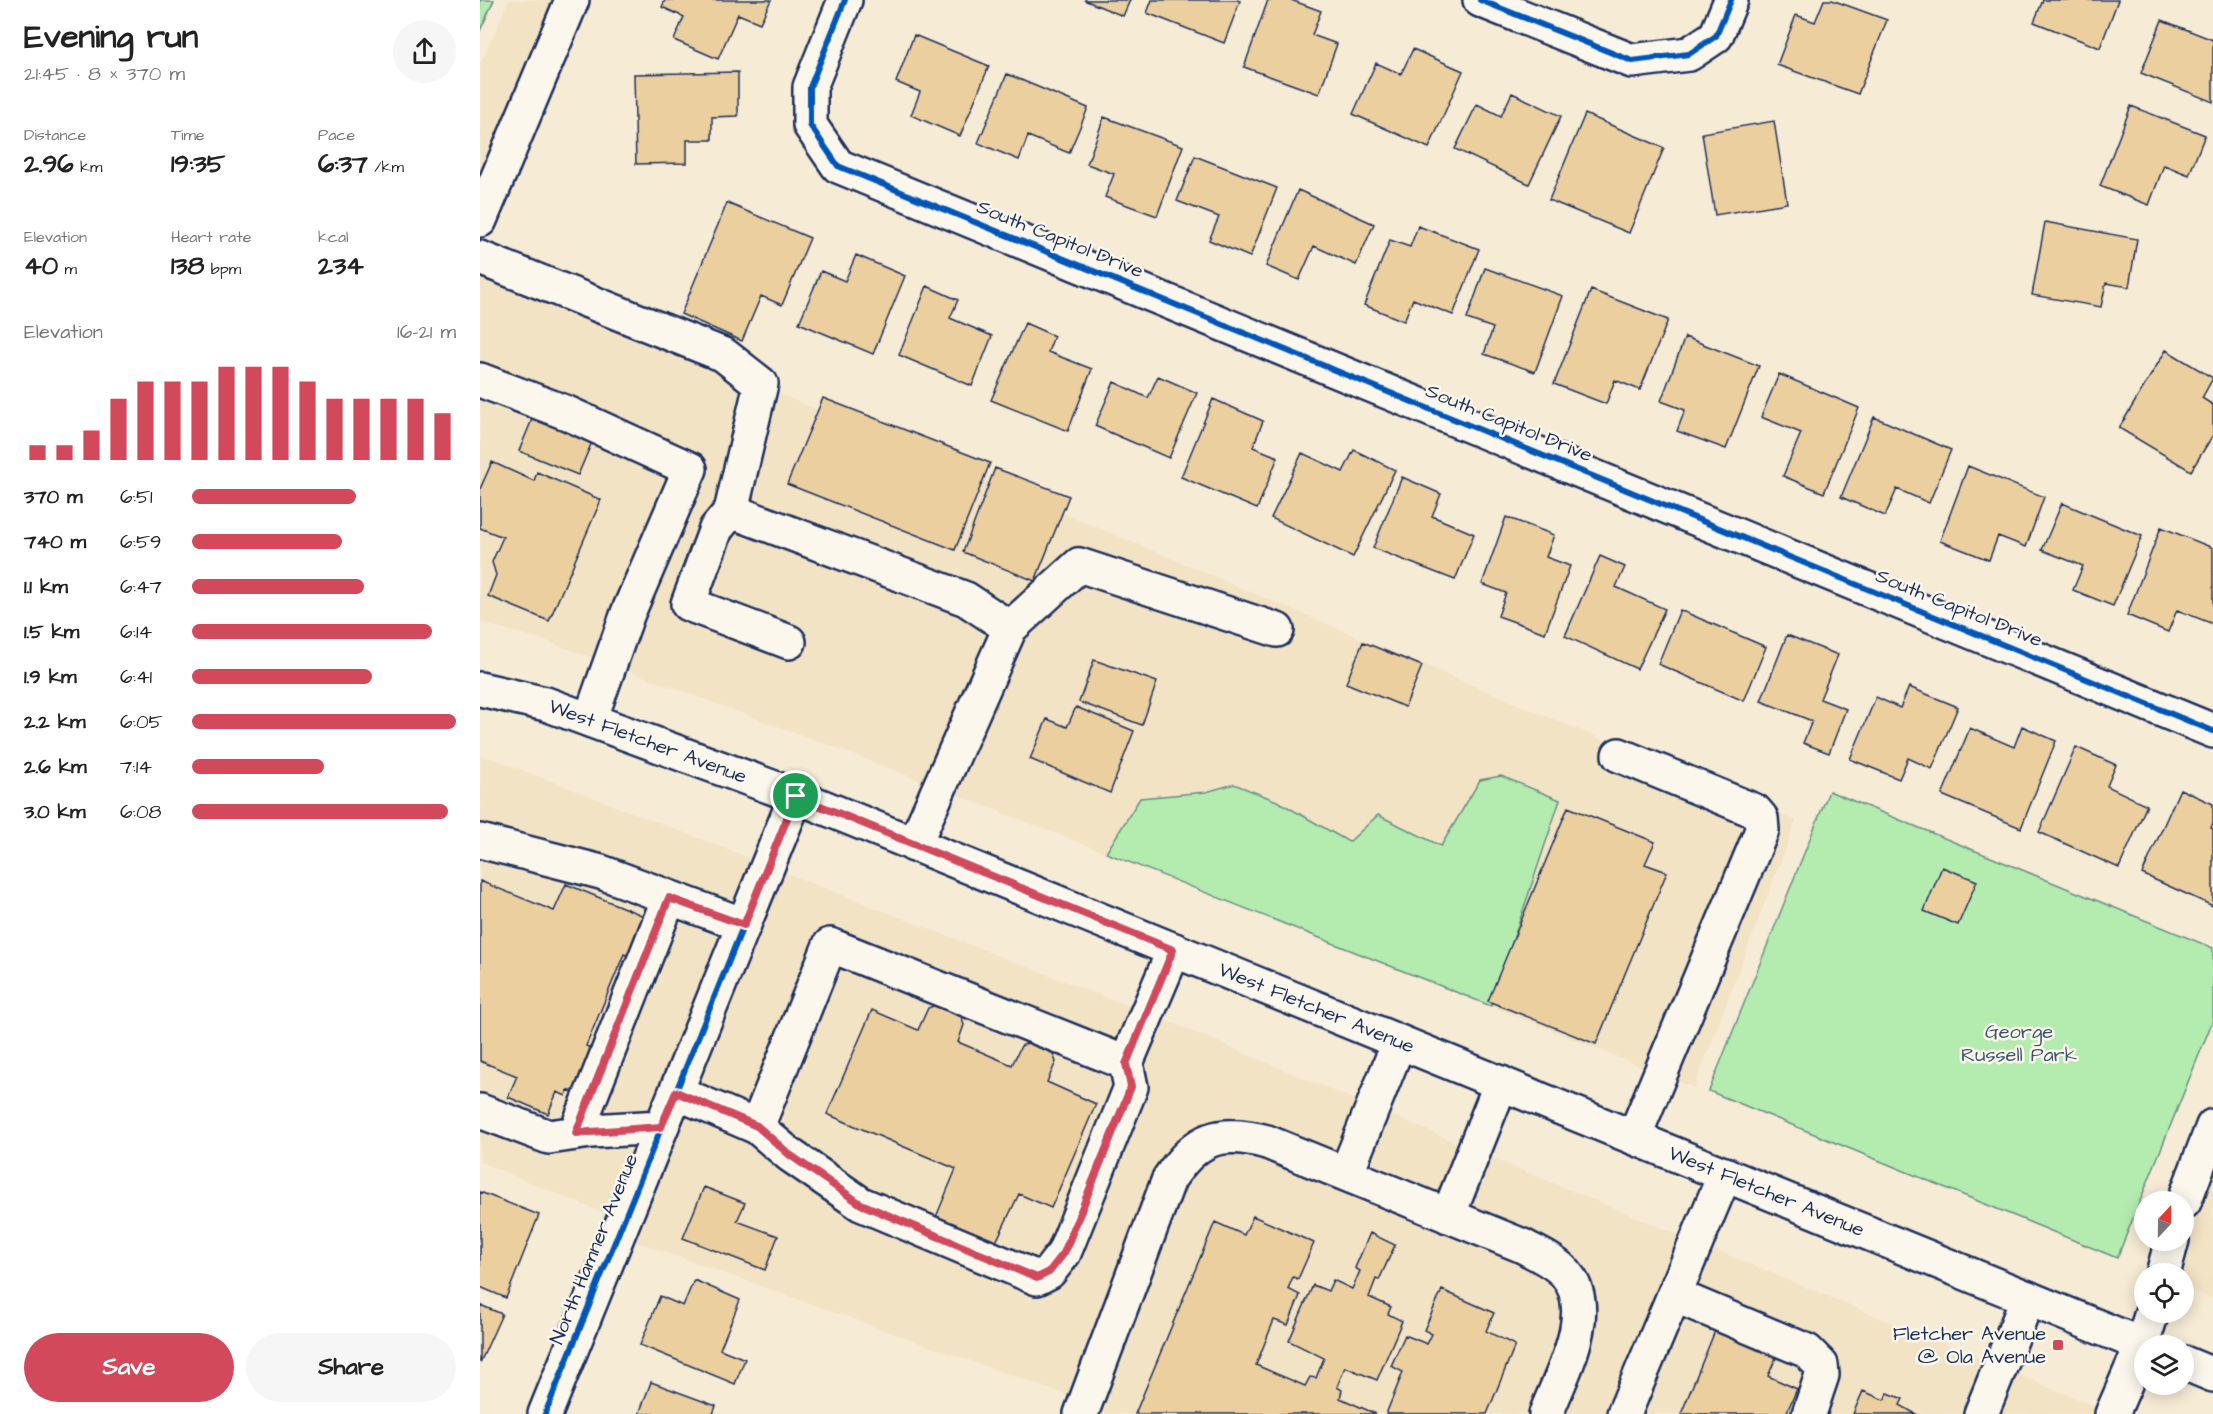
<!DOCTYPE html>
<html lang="en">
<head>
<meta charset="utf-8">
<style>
	:root { --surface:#fff; --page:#f6f6f6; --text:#222; --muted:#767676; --accent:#d1495b }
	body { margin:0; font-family:"Architects Daughter",sans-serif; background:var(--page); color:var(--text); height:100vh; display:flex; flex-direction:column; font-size:22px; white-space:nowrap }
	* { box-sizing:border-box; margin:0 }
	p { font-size:20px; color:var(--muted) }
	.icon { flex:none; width:33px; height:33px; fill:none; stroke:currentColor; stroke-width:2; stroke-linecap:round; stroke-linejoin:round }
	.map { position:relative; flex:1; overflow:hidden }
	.drawer { display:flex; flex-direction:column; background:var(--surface); width:480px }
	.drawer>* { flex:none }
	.needle { width:39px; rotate:22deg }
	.buttons { position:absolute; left:1654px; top:1191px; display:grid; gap:12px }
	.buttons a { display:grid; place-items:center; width:60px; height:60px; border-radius:50%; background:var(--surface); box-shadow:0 3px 15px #0003; font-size:30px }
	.pin { position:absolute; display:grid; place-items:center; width:51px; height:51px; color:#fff; margin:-26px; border:3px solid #fff; border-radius:50%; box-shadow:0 2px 6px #0007 }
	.round { display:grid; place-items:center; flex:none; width:63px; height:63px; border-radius:32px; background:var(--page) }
	.summary { display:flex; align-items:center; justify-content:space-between; height:102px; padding:0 24px }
	h1 { font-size:33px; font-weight:700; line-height:45px }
	.stats { display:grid; grid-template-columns:repeat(3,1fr); gap:9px; height:102px; padding:6px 24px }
	.stats div { display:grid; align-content:center }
	.stats b { font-size:26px; font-weight:700 }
	.stats small { font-size:16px; font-weight:400 }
	.stats p { font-size:16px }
	.chart { height:168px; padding:12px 24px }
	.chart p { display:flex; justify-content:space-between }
	.chart svg { width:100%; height:108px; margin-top:6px; stroke:var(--accent); stroke-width:6 }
	.action { display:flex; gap:12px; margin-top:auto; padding:12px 24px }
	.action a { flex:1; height:69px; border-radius:36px; background:var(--accent); color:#fff; font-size:24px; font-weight:700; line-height:69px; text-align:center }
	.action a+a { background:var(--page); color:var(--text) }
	ul { padding:0 24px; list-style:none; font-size:20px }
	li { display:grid; grid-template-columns:96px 72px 1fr; align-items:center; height:45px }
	li i { height:15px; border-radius:8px; background:var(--accent) }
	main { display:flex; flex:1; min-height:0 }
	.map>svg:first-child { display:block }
	.built { fill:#f3e3c5 }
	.green { fill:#b4ecaf; stroke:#688e86; stroke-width:1.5 }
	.building { fill:#ebcf9f; stroke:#1b2f5e; stroke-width:1.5 }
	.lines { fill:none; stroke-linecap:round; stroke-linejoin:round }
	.minor-casing { stroke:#1b2f5e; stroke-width:38 }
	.major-casing { stroke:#1b2f5e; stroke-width:38 }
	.minor { stroke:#fbf7ec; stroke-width:33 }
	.major { stroke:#fbf7ec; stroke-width:33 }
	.cycleway-casing { stroke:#fbf7ec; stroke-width:10 }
	.cycleway { stroke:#0057b8; stroke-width:6 }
	.route-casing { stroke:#fff; stroke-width:12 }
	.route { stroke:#d1495b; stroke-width:8 }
	.poi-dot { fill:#d1495b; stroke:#fbf7ec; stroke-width:2 }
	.labels { text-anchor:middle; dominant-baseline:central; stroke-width:5; stroke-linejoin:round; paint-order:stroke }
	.street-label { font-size:20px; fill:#1b2f5e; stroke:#fbf7ec }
	.park-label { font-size:20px; fill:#3a556e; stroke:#fbf7ec }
	.poi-label { font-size:20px; fill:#1b2f5e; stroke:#fbf7ec; text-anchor:end }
</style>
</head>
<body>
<main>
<section class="drawer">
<div class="summary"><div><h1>Evening run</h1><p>21:45 · 8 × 370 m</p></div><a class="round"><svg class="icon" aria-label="share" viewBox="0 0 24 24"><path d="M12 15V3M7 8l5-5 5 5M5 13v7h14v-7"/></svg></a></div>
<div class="stats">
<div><p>Distance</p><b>2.96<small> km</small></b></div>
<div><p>Time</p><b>19:35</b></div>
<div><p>Pace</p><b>6:37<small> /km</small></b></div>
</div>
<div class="stats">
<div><p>Elevation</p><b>40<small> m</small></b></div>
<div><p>Heart rate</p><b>138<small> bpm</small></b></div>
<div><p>kcal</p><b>234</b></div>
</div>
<div class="chart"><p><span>Elevation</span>16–21 m</p>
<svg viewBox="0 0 160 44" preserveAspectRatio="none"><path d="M5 44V38M15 44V38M25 44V32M35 44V19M45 44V12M55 44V12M65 44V12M75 44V6M85 44V6M95 44V6M105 44V12M115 44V19M125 44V19M135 44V19M145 44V19M155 44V25"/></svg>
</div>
<ul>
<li><b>370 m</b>6:51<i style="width:62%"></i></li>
<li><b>740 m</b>6:59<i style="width:57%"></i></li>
<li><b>1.1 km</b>6:47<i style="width:65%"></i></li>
<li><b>1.5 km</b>6:14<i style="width:91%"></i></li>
<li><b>1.9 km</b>6:41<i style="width:68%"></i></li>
<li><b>2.2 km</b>6:05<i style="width:100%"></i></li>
<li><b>2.6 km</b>7:14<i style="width:50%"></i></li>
<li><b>3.0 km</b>6:08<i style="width:97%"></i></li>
</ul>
<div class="action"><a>Save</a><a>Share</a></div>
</section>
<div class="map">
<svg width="1733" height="1414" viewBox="0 0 1733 1414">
	<rect width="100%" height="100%" fill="#f6ebd5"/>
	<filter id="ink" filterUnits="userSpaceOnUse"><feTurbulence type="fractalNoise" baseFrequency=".0167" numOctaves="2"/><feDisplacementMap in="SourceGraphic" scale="12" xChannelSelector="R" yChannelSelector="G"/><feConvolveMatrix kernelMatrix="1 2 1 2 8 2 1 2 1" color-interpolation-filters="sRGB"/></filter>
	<g filter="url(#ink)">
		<!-- built -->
		<path class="built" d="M29 0H74L0 177V65Z
			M0 268 1316 821 1214 1088 1011 1006 1080 801 1000 780 961 847 898 815 869 842 797 801 754 784 726 792 660 798 626 853 359 749 64 640 0 622Z
			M0 756 11 758 272 859 128 1215 0 1162Z
			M303 872 702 1027 1099 1194 1617 1407 1614 1414H605L609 1403 154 1241Z
			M1733 1173V1299L1704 1288V1274H1700L1718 1213Z"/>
		<!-- green -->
		<path class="green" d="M0 0H14L0 31Z
			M1021 776 1080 800 1011 1006 626 853 660 798 726 792 754 784 797 801 869 842 898 815 961 846 1000 780Z
			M1349 791 1733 948V1020L1637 1258 1229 1091Z"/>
		<!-- building -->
		<path class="building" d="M185 0H291L280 23 258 14 238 59 194 40 204 17 182 7Z
			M604 0H650L643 16Z
			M672 0H757L760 1 744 43 667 13Z
			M788 0H811L841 11 832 35 857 44 839 94 764 67Z
			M1344 0H1352L1407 20 1378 94 1297 65 1316 15 1335 22Z
			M1563 0H1638L1620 48 1554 22Z
			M1682 20 1733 40V102L1661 73Z
			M434 35 509 66 480 136 431 115 440 92 416 82Z
			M933 49 983 71 949 148 873 114 896 63 921 74Z
			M258 72V116L232 117V140H207V163L156 164 154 74Z
			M527 74 608 108 589 153 548 136 539 160 498 143Z
			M1032 93 1081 116 1049 184 975 149 997 104 1021 116Z
			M1651 106 1725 135 1709 175 1684 165 1669 205 1620 186Z
			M1105 114 1184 148 1149 233 1069 200Z
			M624 117 703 146 677 216 625 197 634 174 607 164Z
			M1294 121 1307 203 1235 215 1222 133Z
			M715 156 797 188 770 257 729 240 739 217 697 201Z
			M818 190 894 224 876 265 834 246 819 280 786 266Z
			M247 203 330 238 302 305 281 296 262 341 201 314Z
			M1565 222 1657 239 1649 287 1626 283 1621 307 1552 295Z
			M938 226 999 249 973 315 933 299 924 321 884 305 910 240 930 247Z
			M376 255 425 276 393 354 319 323 341 271 365 281Z
			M1005 268 1083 296 1055 372 1004 354 1013 328 987 319Z
			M447 286 478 300 470 318 512 336 492 386 419 355Z
			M1111 290 1188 320 1160 390 1135 380 1126 404 1074 384Z
			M545 323 574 336 568 352 612 369 588 431 511 400Z
			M1205 337 1279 366 1246 449 1197 431 1205 410 1181 401Z
			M1686 350 1733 378 1722 398 1733 405V435L1711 471 1639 428Z
			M1299 374 1379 408 1344 493 1303 476 1321 433 1281 417Z
			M678 376 717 393 689 458 615 426 634 382 668 398Z
			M343 398 510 463 475 550 307 484Z
			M733 399 783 421 773 447 798 457 777 509 701 477Z
			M53 417 112 442 98 475 39 451Z
			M1394 417 1471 450 1449 503 1417 489 1405 516 1361 497Z
			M874 450 915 470 873 557 791 518 822 453 863 472Z
			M12 462 54 481 57 472 121 500 69 621 8 596 16 575 12 562 23 537 0 528V489Z
			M1488 466 1564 497 1546 547 1518 536 1509 560 1460 541Z
			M515 468 589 496 555 581 483 552Z
			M922 477 961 494 952 516 994 534 975 580 893 548Z
			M1582 503 1662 536 1633 606 1593 590 1603 566 1562 550Z
			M1026 517 1074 535 1066 557 1090 566 1065 633 1018 616 1026 593 1002 584Z
			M1681 527 1733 548V624L1697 610 1688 632 1647 615Z
			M1120 556 1145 567 1136 587 1185 609 1157 669 1085 636Z
			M1200 610 1286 647 1264 701 1178 664Z
			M1307 635 1358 655 1340 699 1366 709 1349 753 1323 743 1332 721 1281 701Z
			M883 642 942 666 925 707 866 683Z
			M614 660 677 682 662 725 599 702Z
			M1429 687 1478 707 1452 769 1428 758 1419 779 1370 759 1396 697 1420 708Z
			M596 707 654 731 630 793 550 759 567 719 587 727Z
			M1542 726 1576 741 1541 828 1462 795 1490 728 1534 747Z
			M1596 747 1636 765 1627 786 1667 805 1639 868 1559 832Z
			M1700 789 1733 804V823L1731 828 1733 829V906L1662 874Z
			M1088 807 1175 842 1165 864 1187 872 1116 1044 1008 1001Z
			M1462 867 1497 881 1478 925 1444 911Z
			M0 881 74 911 86 884 164 916 148 956 144 954 106 1046 113 1049 95 1093 88 1090 86 1096 77 1092 68 1114 28 1097 37 1076 0 1061Z
			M461 1003 480 1011 484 1025 478 1042 532 1065 541 1046 553 1040 571 1048 576 1062 567 1082 616 1104 571 1208 539 1194 515 1244 456 1217 476 1169 347 1114 392 1010 438 1030 448 1008Z
			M224 1187 265 1203 257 1221 298 1236 285 1270 203 1238Z
			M0 1192 59 1215 26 1298 0 1287Z
			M773 1216 834 1243 818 1279 813 1277 808 1289 820 1295 808 1325 794 1320 776 1365 825 1386 830 1377 836 1378 844 1358 809 1341 833 1285 848 1291 853 1280 872 1289 880 1271 875 1268 890 1233 915 1245 899 1280 896 1279 889 1297 911 1307 908 1314 922 1321 897 1380 865 1367 857 1387 862 1390 860 1398 896 1414H655L735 1222 764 1235Z
			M214 1280 260 1300 240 1349 265 1359 255 1384 160 1345 180 1296 203 1306Z
			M962 1290 1014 1313 1006 1331 1035 1345 1007 1414H906L923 1372 911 1366 925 1335 947 1344 952 1334 944 1330Z
			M0 1305 22 1314 0 1363Z
			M1237 1326 1298 1353 1288 1376 1317 1389 1306 1414H1201Z
			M171 1382 236 1406 233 1414H159Z
			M1383 1391 1404 1400 1408 1393 1423 1399 1420 1405 1436 1414H1373Z"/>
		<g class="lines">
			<defs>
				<path id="minor" d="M365 0 330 87V125L358 166 1733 731
					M1000 0 1152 61 1209 54 1236 36 1251 0
					M0 220 92 0
					M0 258 244 355 281 384 251 511
					M0 380 87 413 210 469 148 613 110 720
					M309 642 208 604 236 529 251 511 486 599 530 628
					M1139 755 1275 811 1281 818 1282 830 1154 1137
					M0 841 121 872 264 925
					M434 845 530 628 599 565 797 630
					M196 1092 277 1127 350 945 646 1063 694 950
					M0 1111 69 1137 111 1131 181 1127
					M277 1127 310 1155 381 1204 557 1278 569 1272 584 1253 651 1087 646 1063
					M96 1133 189 898
					M866 1174 919 1042
					M1704 1202 1733 1126
					M968 1216 1021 1083
					M1683 1274 1692 1240
					M1194 1295 1327 1351 1341 1365 1342 1375 1329 1414
					M65 1414 316 796
					M601 1414 689 1179C716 1138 739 1129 787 1142L1043 1246C1057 1254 1075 1261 1086 1274 1118 1311 1081 1375 1066 1414
					M1144 1414 1245 1174
					M1501 1414 1548 1298
					M1632 1414 1662 1345 1672 1312"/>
				<g id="major">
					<path id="s1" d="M0 689 66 704 316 796 1665 1346"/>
					<path d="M1704 1363 1733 1375"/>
				</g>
			</defs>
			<!-- minor casing -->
			<use href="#minor" class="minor-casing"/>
			<!-- major casing -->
			<use href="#major" class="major-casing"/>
			<!-- minor -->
			<use href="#minor" class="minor"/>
			<!-- major -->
			<use href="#major" class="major"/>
			<defs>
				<path id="cycleway" d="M365 0 330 87V125L358 166 1733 731
					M1000 0 1152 61 1209 54 1236 36 1251 0
					M65 1414 316 796"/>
			</defs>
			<!-- cycleway casing -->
			<use href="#cycleway" class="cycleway-casing"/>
			<!-- cycleway -->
			<use href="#cycleway" class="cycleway"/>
		</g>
	</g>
	<g class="lines" filter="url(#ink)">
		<defs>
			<path id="route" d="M316 796 693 950 646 1064 651 1087 584 1253 569 1272 557 1278 381 1204 310 1155 277 1126 196 1092 181 1127 96 1133 189 898 264 925Z"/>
		</defs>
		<!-- route casing -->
		<use href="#route" class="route-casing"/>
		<!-- route -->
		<use href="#route" class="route"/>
	</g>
	<!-- markers -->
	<rect class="poi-dot" x="1572" y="1339" width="12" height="12" rx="3"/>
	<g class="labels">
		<!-- street labels -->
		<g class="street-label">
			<text transform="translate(580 239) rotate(22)">South Capitol Drive</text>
			<text transform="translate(1029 423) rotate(22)">South Capitol Drive</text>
			<text transform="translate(1479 608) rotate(22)">South Capitol Drive</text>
			<text stroke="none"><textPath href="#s1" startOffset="176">West Fletcher Avenue</textPath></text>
			<text stroke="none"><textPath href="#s1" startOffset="896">West Fletcher Avenue</textPath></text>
			<text stroke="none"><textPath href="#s1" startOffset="1382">West Fletcher Avenue</textPath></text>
			<text transform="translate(114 1249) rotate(-68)">North Hamner Avenue</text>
		</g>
		<!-- park labels -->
		<g class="park-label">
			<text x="1539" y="1032">George<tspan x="1539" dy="23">Russell Park</tspan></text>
		</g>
		<!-- poi labels -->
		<g class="poi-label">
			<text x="1566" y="1334">Fletcher Avenue<tspan x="1566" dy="23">@ Ola Avenue</tspan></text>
		</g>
	</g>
</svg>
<div class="buttons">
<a><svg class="needle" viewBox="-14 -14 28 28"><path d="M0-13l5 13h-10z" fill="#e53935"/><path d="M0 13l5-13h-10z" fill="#767676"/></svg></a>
<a><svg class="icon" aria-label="locate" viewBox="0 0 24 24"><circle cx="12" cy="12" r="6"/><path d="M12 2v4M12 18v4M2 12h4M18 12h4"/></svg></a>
<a><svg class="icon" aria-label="layers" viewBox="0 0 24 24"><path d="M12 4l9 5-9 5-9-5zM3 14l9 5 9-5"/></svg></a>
</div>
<div class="pin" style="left:316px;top:796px;background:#1e9e55"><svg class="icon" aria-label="arrive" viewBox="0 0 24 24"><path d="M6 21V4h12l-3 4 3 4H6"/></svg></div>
</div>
</main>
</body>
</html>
